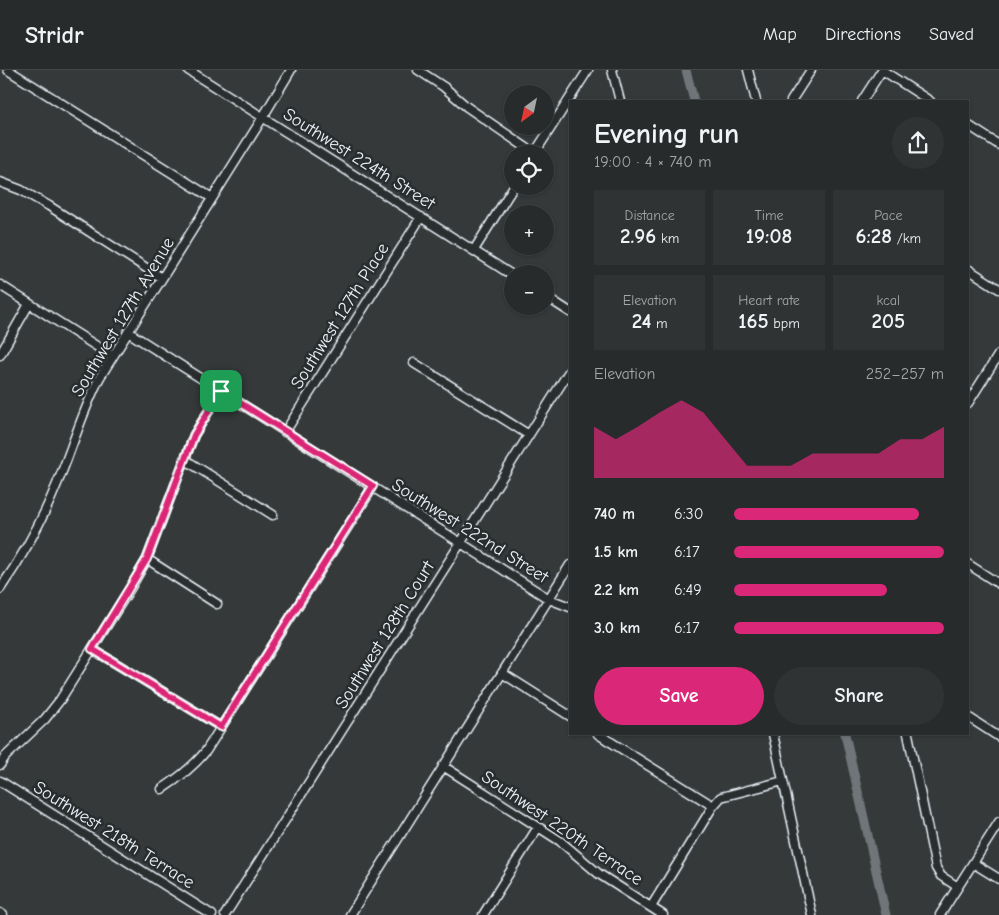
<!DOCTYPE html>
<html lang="en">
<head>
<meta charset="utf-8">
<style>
	:root { --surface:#282b2c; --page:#303334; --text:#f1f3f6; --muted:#a5a7a9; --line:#444748; --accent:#db2777 }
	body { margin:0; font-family:"Comic Neue",sans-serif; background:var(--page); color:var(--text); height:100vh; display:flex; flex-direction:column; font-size:19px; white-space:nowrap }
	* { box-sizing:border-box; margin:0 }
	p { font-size:16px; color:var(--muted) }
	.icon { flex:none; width:28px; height:28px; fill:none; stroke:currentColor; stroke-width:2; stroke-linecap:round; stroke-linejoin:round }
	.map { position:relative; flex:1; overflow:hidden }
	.drawer { position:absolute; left:569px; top:30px; width:400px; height:635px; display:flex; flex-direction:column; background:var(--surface); border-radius:0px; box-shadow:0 1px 4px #0004,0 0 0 1px var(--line) }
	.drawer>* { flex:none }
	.needle { width:32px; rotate:213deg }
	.fabs { position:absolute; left:504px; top:15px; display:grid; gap:10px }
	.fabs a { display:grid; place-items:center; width:50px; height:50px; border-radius:50%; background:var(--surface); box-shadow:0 1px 4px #0004,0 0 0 1px var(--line); font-size:25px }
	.pin { position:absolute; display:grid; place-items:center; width:42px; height:42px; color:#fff; margin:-21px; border-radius:10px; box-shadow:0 2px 8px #0006 }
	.round { display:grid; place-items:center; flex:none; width:52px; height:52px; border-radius:26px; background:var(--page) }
	.overview { display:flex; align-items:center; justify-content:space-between; height:85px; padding:0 25px }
	h1 { font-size:28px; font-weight:600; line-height:38px }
	.figures { display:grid; grid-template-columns:repeat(3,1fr); gap:8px; height:85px; padding:5px 25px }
	.figures div { display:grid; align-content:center; border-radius:0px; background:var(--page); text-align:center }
	.figures b { font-size:21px; font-weight:600 }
	.figures small { font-size:14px; font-weight:400 }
	.figures p { font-size:14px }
	.chart { height:140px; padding:10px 25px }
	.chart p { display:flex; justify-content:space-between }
	.chart svg { width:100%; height:90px; margin-top:5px; fill:var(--accent); opacity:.7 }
	.button { display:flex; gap:10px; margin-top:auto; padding:10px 25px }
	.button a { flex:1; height:58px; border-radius:30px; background:var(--accent); color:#fff; font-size:20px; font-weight:600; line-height:58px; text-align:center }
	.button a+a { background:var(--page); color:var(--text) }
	ul { padding:0 25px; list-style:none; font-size:16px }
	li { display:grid; grid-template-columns:80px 60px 1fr; align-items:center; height:38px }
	li i { height:12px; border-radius:6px; background:var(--accent) }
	header { display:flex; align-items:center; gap:30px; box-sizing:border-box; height:70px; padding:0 25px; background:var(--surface); border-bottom:1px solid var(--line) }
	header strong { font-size:24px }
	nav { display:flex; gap:28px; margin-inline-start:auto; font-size:18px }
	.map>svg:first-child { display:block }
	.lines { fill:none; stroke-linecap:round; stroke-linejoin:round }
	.canal { stroke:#707579; stroke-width:9 }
	.minor-casing { stroke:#e8f1f8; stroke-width:11 }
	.minor { stroke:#2a2d2e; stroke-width:8 }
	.route-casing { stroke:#fff; stroke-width:10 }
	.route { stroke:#db2777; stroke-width:6 }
	.labels { text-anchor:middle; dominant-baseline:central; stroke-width:5; stroke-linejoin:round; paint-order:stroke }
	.street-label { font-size:18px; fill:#e8f1f8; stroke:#2a2d2e }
</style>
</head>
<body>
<header>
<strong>Stridr</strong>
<nav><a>Map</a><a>Directions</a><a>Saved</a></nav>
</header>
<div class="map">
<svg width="999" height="845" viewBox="0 0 999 845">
	<rect width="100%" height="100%" fill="#35393a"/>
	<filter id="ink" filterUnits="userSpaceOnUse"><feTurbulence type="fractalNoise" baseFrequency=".02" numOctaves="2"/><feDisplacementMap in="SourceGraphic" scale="10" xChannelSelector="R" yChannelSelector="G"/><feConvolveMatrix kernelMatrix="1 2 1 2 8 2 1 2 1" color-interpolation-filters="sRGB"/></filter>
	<g filter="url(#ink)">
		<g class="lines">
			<!-- canal -->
			<path class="canal" d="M686 0 694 31
				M845 664 886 845"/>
			<defs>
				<path id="minor" d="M8 0 212 128
					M188 0 512 205
					M418 0 444 17 467 37 534 83
					M612 0 620 31
					M748 0 756 31
					M882 0 930 31
					M791 31 811 0
					M862 31 882 0
					M968 55 999 75
					M534 84 588 0
					M0 112 21 120 49 136 162 208
					M474 180 514 116
					M968 199 999 219
					M0 215 112 286
					M545 226 570 242
					M128 262 549 529 570 537
					M0 285 29 234
					M414 293 529 365
					M968 333 999 284
					M285 362 421 147
					M184 389 273 445
					M147 489 217 534
					M968 494 999 514
					M0 519C23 486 42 451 57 414 72 379 82 342 100 307L257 57 291 0
					M92 579 221 657
					M502 603 570 646
					M968 647 999 667
					M598 664 713 736
					M773 664 812 845
					M908 664 936 798 941 806 958 817
					M0 695 5 687 45 649 60 630 131 517 147 489 194 365 221 321
					M443 696 560 771 599 804 663 845
					M0 711 212 845
					M162 719C179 708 193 697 206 681L373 417
					M973 793 999 809
					M651 837 713 736 721 727 783 711
					M0 843 3 845
					M225 845 570 300
					M350 845 570 495
					M483 845 538 757
					M940 845 999 752"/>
			</defs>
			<!-- minor casing -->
			<use href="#minor" class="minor-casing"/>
			<!-- minor -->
			<use href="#minor" class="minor"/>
		</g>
	</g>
	<g class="lines" filter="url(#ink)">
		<defs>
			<path id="route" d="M221 321 373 416 221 657 92 579 147 489 194 365Z"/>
		</defs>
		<!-- route casing -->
		<use href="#route" class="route-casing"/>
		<!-- route -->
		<use href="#route" class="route"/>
	</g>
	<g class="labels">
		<!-- street labels -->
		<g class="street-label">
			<text transform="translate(359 89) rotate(32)">Southwest 224th Street</text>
			<text transform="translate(340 246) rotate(-58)">Southwest 127th Place</text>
			<text transform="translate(123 247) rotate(-59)">Southwest 127th Avenue</text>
			<text transform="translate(470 461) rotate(32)">Southwest 222nd Street</text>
			<text transform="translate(385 565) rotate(-58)">Southwest 128th Court</text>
			<text transform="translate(562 758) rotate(34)">Southwest 220th Terrace</text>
			<text transform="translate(114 765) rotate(32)">Southwest 218th Terrace</text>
		</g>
	</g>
</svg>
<div class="fabs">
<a><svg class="needle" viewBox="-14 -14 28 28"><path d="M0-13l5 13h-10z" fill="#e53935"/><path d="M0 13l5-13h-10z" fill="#a5a7a9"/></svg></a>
<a><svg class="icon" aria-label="locate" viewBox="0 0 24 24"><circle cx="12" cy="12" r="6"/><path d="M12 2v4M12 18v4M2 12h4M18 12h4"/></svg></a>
<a>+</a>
<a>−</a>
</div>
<div class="pin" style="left:221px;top:321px;background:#1e9e55"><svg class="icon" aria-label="arrive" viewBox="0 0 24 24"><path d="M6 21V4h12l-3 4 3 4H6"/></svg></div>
<section class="drawer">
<div class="overview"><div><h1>Evening run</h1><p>19:00 · 4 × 740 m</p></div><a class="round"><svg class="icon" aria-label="share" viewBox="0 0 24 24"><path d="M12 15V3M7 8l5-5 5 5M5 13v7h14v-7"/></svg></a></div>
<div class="figures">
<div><p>Distance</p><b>2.96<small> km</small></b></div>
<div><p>Time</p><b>19:08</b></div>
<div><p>Pace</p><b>6:28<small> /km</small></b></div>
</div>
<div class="figures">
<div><p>Elevation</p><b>24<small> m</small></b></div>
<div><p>Heart rate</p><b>165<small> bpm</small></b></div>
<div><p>kcal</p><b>205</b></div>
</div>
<div class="chart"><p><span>Elevation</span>252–257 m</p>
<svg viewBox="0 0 160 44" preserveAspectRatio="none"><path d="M0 44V19L10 25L20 19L30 12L40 6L50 12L60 25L70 38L80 38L90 38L100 32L110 32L120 32L130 32L140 25L150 25L160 19V44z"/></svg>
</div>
<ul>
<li><b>740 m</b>6:30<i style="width:88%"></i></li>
<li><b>1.5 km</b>6:17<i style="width:100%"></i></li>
<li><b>2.2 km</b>6:49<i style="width:73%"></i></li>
<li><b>3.0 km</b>6:17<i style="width:100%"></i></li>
</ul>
<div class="button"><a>Save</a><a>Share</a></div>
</section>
</div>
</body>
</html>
